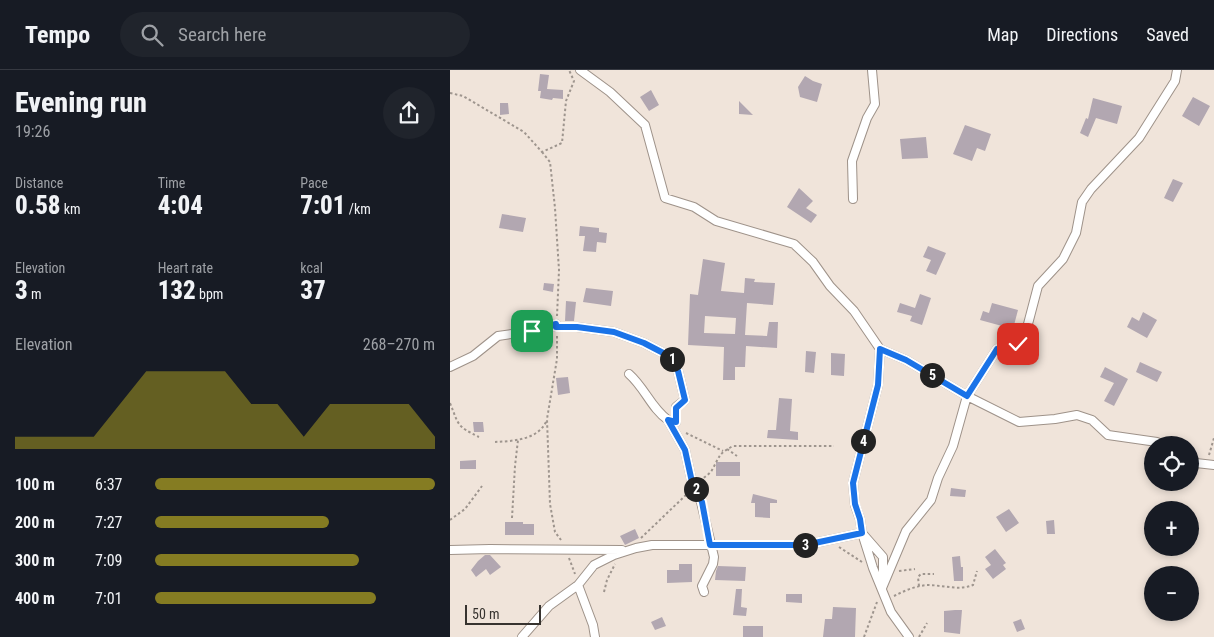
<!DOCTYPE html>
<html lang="en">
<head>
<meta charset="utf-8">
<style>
	:root { --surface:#171b24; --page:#20242c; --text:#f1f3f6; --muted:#9ea1a6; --line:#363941; --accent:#857c22 }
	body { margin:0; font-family:"Roboto Condensed",sans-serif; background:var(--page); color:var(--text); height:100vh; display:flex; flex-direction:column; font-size:19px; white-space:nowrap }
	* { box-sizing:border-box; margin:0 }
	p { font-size:16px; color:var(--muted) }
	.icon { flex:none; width:28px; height:28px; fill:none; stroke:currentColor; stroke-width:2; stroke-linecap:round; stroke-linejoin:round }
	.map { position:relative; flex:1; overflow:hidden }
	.details { display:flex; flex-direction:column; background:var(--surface); width:450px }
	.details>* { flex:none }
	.controls { position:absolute; left:694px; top:366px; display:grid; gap:10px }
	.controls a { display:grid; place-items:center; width:55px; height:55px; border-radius:50%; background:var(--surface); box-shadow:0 2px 8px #0003; font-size:25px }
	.scale { position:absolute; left:15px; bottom:12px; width:76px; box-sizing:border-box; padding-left:5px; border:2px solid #37332f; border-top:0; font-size:14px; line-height:18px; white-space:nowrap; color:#37332f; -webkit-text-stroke:4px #f0e4da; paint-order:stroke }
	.pin { position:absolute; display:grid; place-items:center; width:42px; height:42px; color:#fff; margin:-21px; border-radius:10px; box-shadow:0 2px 8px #0006 }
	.km { position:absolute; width:25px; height:25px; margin:-12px; border-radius:50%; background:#222; color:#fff; font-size:14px; line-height:25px; text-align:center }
	.round { display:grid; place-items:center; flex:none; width:52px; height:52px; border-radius:26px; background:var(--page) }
	.summary { display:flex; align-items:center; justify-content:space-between; height:85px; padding:0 15px }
	h1 { font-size:28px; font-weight:800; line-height:38px }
	.stats { display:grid; grid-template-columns:repeat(3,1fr); gap:8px; height:85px; padding:5px 15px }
	.stats div { display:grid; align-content:center }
	.stats b { font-size:25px; font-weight:800 }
	.stats small { font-size:14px; font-weight:400 }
	.stats p { font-size:14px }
	.chart { height:140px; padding:10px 15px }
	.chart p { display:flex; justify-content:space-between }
	.chart svg { width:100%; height:90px; margin-top:5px; fill:var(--accent); opacity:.7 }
	ul { padding:0 15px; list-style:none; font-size:16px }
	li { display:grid; grid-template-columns:80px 60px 1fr; align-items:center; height:38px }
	li i { height:12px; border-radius:6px; background:var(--accent) }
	header { display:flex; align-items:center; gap:30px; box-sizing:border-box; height:70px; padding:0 25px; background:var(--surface); border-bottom:1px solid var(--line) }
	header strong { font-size:24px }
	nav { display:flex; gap:28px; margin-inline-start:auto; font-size:18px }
	.search { width:350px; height:45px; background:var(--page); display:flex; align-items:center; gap:12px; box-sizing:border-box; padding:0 18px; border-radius:28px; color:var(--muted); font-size:19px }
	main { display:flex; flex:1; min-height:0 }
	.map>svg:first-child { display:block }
	.building { fill:#b2a7b1; fill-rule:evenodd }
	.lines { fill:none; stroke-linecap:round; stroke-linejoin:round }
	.street-casing { stroke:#9e9289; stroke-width:10 }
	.path { stroke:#9e958e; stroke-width:2; stroke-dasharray:2.5 2.5; stroke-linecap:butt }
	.street { stroke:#fff; stroke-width:8 }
	.route-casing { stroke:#fff; stroke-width:10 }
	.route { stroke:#1a73e8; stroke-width:6 }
</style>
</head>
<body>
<header>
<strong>Tempo</strong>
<div class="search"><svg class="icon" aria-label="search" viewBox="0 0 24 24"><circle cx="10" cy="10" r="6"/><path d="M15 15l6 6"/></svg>Search here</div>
<nav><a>Map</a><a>Directions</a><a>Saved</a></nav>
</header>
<main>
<section class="details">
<div class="summary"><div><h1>Evening run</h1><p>19:26</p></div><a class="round"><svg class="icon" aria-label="share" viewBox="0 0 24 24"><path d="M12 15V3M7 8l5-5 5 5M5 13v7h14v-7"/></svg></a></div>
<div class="stats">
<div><p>Distance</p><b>0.58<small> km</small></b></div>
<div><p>Time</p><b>4:04</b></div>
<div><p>Pace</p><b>7:01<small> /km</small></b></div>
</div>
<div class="stats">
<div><p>Elevation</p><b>3<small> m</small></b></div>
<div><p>Heart rate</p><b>132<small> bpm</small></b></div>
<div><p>kcal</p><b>37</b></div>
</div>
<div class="chart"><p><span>Elevation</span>268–270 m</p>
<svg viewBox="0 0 160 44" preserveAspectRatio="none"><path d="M0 44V38L10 38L20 38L30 38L40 22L50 6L60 6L70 6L80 6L90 22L100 22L110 38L120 22L130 22L140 22L150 22L160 38V44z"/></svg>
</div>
<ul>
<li><b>100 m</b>6:37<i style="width:100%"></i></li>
<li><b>200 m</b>7:27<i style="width:62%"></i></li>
<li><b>300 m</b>7:09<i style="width:73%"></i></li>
<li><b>400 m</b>7:01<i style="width:79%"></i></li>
</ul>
</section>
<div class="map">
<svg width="764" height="567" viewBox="0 0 764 567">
	<rect width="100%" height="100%" fill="#f0e4da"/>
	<!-- building -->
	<path class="building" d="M90 4 99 5 97 19 113 20V29L103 28 102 30 90 28 91 21H88Z
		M355 6 363 11 372 14 367 32 350 27 348 17Z
		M201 20 209 35 199 41 190 27Z
		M743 27 760 36 749 56 732 46Z
		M643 28 672 36 667 54 646 48 638 67 630 63 636 48 638 49Z
		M289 31 303 45 289 44Z
		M50 33H58L59 44 50 45Z
		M515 55 541 64 535 81 527 78 522 91 503 84Z
		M476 67 478 88 452 89 450 69Z
		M723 109 733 113 723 132 714 128Z
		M349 118 363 131 356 138 367 145 361 153 337 137Z
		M52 144 76 148 73 162 49 158Z
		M130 156 149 158V162L157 163 156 173 147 172 146 182 133 181 135 166H129Z
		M478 176 496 183 486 205 476 201 481 190 473 187Z
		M253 189 275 193 271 221 294 223 295 208 305 209 304 212 325 213 323 235 297 233 295 265 317 266 319 252H328L327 278 296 276 295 297H285V310H273L274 277 238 275 240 224 248 225ZM255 246 286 248 285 264 254 263Z
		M94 213 104 214 103 222 93 220Z
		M136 218 163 221 161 236 133 232Z
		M470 224 481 228 472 255 460 251 462 246 447 242 450 233 465 238Z
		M116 231 126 232 124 251H115Z
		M542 233 568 240 563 259 530 250 533 241 539 243Z
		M693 242 707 250 697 268 677 257 682 247 689 251Z
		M556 260 565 264 562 272 558 275 551 273Z
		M356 281 366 282 364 303 355 302Z
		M381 283 395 284 394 306 381 305Z
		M690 292 712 302 707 312 686 302Z
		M655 297 678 309 664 336 654 331 664 313 650 307Z
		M118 307 120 323 108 325 106 308Z
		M329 328 342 329 340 361 348 362V370L317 368 318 360H326Z
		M23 352H33L34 362H24Z
		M26 390V399H10V391Z
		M266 392H290V406H266Z
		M501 418 516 420 515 427 500 426Z
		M303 424 327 430V433H320V448L305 447V433H301Z
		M559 439 569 453 556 462 546 447Z
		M604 450 605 464H597L596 451Z
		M55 452H73V454H84V465H55Z
		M185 459 189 468 175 475 170 466Z
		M545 479 556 493 553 495 556 499 543 509 535 499 541 495 535 487Z
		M35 485H40L51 497 40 505 36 499 26 507 21 500 28 491Z
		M510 486 511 497H513V511H504L502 487Z
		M229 494H242V512L217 513V500H229Z
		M268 496 296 497 295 511 265 510 266 501Z
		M286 519H292L291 537 297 538 296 546 283 545Z
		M336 524H352V533L336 532Z
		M383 537 406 538 405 567H373L375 549H382Z
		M505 540H512L510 564 494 562V541Z
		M212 547 216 556 205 560 201 552Z
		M571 549 575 559 567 562 563 552Z
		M293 556H313V567H293Z"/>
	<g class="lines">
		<defs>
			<path id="street" d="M130 0 160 22 195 55 215 128 244 137 266 151 344 174 363 192 380 216 404 241 430 279 428 315 403 413 405 435 410 449 412 463 423 498 441 542 459 567
				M403 129 402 91 417 48 425 34 422 0
				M106 257H127L164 262 194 273 221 287 228 301 235 330 226 337V352L218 350 235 380 242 412 251 432 264 487 263 494 252 516 254 522
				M430 279 456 290 517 326 569 352 605 349 627 345 642 350 658 365 707 372 713 375
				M0 297 23 286 48 266 82 261 106 254
				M179 304C195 318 201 338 218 350
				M740 390 746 393 764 395
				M0 480 40 479 172 480
				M128 515 143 555 145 567
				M432 518 456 461 481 430 488 408 503 376 517 326 547 279 560 281 568 274 578 254 588 216 613 189 626 163 632 132 641 119 689 68 725 11 727 0
				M72 567 99 536 128 515 144 495 164 485 186 478 202 475H355L412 463 433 487V511"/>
		</defs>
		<!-- street casing -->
		<use href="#street" class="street-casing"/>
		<!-- path -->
		<path class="path" d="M0 23 13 26 74 62 92 82 112 73 116 31 124 11 119 0
			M92 82 100 92 105 138 109 200 107 246
			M107 266V289L97 349 100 434 105 462 111 470
			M0 333C9 355 6 356 29 367
			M236 363 273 381
			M45 372C63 371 87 370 96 352
			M277 379 287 386
			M759 385 764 368
			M250 411C254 407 260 404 262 400 270 386 268 384 283 376H384
			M62 448 65 396 68 370
			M0 450 15 439 32 416
			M191 468 238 423
			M389 477 412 492
			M119 488 125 504
			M449 501 465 499
			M469 516 468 507 471 504H484
			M154 522 157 510 165 494
			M444 526C454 521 465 516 477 515 493 515 509 521 523 515L527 501
			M414 567 427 532
			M469 567 477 553"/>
		<!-- street -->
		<use href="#street" class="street"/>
	</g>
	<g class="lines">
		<defs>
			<path id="route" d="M82 261 106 254V257H127L164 262 194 273 221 287 228 301 235 330 226 338V352L218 350 235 380 242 412 252 432 260 475H355L412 463 410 449 405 434 403 413 428 315 430 279 456 290 517 326 547 279 560 282 568 274"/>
		</defs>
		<!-- route casing -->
		<use href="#route" class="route-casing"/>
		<!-- route -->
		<use href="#route" class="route"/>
	</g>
</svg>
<div class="controls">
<a><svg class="icon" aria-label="locate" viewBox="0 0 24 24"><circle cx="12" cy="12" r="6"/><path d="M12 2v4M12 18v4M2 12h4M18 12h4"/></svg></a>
<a>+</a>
<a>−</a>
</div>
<div class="scale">50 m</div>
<div class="pin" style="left:82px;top:261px;background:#1e9e55"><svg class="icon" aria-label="arrive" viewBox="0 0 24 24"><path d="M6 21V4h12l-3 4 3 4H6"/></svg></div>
<div class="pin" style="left:568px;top:274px;background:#d93025"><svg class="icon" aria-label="check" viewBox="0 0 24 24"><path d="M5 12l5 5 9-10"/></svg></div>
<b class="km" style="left:222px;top:289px">1</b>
<b class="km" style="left:246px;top:419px">2</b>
<b class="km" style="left:355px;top:475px">3</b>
<b class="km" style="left:413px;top:371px">4</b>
<b class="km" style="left:482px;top:305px">5</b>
</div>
</main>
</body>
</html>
